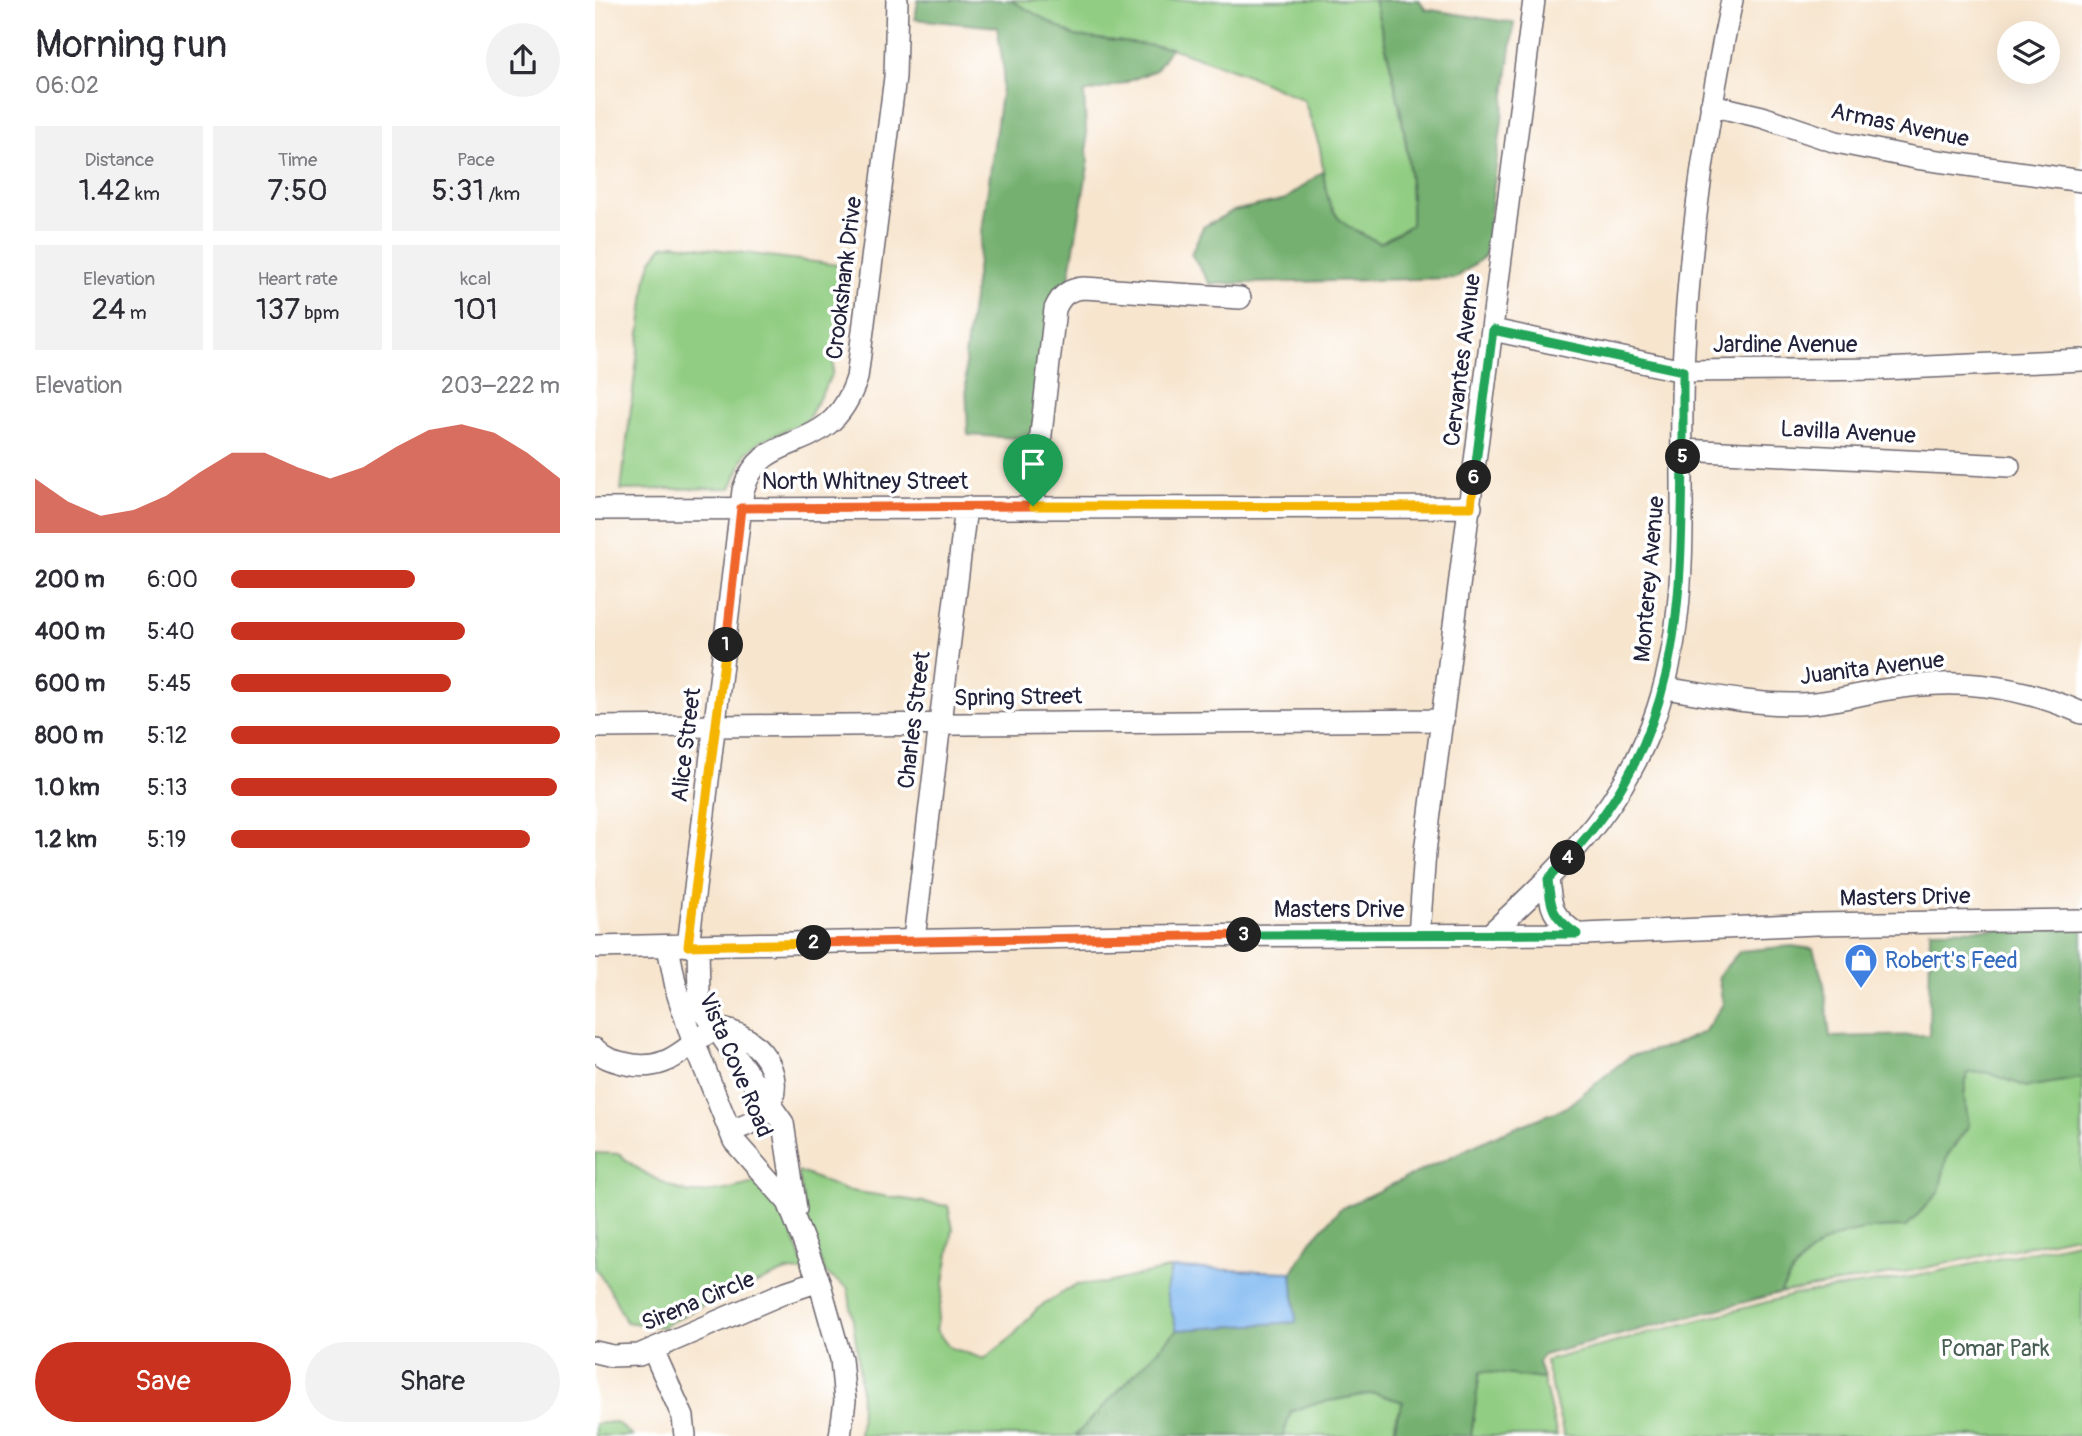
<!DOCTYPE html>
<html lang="en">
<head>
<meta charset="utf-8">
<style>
	:root { --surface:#fff; --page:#f2f2f3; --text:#2b2b33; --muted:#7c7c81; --accent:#c8321e }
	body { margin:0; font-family:Pangolin,sans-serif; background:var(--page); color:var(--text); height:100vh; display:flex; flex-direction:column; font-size:26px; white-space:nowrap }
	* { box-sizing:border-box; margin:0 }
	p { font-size:23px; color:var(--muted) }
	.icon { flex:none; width:38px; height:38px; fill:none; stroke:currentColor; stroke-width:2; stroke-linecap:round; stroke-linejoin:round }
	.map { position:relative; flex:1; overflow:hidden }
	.drawer { display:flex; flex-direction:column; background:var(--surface); width:595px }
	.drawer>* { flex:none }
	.buttons { position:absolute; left:1402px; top:21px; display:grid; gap:14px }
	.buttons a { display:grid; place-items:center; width:63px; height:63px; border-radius:50%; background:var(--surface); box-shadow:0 7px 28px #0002; font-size:35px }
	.pin { position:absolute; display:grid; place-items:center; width:60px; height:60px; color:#fff; margin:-72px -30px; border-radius:50% 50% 50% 0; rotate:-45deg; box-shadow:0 0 7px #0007 }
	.pin .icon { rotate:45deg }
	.km { position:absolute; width:35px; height:35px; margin:-18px; border-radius:50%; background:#222; color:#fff; font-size:19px; line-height:35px; text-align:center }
	.round { display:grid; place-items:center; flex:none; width:74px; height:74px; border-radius:37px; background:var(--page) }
	.headline { display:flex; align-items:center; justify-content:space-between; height:119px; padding:0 35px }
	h1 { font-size:38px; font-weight:600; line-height:52px }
	.stats { display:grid; grid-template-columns:repeat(3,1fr); gap:10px; height:119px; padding:7px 35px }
	.stats div { display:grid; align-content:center; border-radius:0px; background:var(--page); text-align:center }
	.stats b { font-size:30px; font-weight:600 }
	.stats small { font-size:19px; font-weight:400 }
	.stats p { font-size:19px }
	.chart { height:196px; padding:14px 35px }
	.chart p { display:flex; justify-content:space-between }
	.chart svg { width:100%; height:126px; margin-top:7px; fill:var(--accent); opacity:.7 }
	.cta { display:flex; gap:14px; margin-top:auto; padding:14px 35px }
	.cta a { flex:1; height:80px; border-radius:42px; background:var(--accent); color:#fff; font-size:28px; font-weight:600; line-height:80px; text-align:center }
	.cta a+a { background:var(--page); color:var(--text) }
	ul { padding:0 35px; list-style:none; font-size:23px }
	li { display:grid; grid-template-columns:112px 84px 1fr; align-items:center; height:52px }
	li i { height:18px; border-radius:9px; background:var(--accent) }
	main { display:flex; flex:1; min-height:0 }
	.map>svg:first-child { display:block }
	.green { fill:#91cd82; stroke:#5a785e; stroke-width:2 }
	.forest { fill:#74b070; stroke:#4b6956; stroke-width:2 }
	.water { fill:#81b9f1; stroke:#526e96; stroke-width:2 }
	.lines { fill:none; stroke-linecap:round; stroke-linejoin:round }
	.minor-casing { stroke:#6d666e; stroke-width:24 }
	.minor { stroke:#fff; stroke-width:21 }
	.split-1-casing { stroke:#fff; stroke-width:14 }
	.split-2-casing { stroke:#fff; stroke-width:14 }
	.split-3-casing { stroke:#fff; stroke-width:14 }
	.split-4-casing { stroke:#fff; stroke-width:14 }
	.split-5-casing { stroke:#fff; stroke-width:14 }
	.split-6-casing { stroke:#fff; stroke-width:14 }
	.split-7-casing { stroke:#fff; stroke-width:14 }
	.split-1 { stroke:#f0652b; stroke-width:9 }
	.split-2 { stroke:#f5b400; stroke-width:9 }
	.split-3 { stroke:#f0652b; stroke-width:9 }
	.split-4 { stroke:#22a559; stroke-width:9 }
	.split-5 { stroke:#22a559; stroke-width:9 }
	.split-6 { stroke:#22a559; stroke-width:9 }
	.split-7 { stroke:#f5b400; stroke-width:9 }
	.labels { text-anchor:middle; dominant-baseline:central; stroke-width:7; stroke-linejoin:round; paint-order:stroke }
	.street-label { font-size:23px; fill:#22223b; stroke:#fff }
	.shop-label { font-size:23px; fill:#366cbe; stroke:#fff; text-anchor:start }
	.park-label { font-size:23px; fill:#495e54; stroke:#fff }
</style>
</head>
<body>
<main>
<section class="drawer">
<div class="headline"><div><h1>Morning run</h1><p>06:02</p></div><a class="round"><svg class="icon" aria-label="share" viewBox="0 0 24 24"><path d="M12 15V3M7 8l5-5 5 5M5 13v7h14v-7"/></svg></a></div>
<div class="stats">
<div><p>Distance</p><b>1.42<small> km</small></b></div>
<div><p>Time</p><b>7:50</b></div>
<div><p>Pace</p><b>5:31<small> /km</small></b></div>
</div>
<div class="stats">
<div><p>Elevation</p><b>24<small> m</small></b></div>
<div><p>Heart rate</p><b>137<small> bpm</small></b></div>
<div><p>kcal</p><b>101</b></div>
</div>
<div class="chart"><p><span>Elevation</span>203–222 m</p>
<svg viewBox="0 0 160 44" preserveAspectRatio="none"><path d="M0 44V25L10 33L20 38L30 36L40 31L50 23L60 16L70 16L80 21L90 25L100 21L110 14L120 8L130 6L140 9L150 16L160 25V44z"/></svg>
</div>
<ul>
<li><b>200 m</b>6:00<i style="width:56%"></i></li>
<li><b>400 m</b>5:40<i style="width:71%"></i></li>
<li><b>600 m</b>5:45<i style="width:67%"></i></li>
<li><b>800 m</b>5:12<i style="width:100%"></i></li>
<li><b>1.0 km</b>5:13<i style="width:99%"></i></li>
<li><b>1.2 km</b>5:19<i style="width:91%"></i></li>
</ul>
<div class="cta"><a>Save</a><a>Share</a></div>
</section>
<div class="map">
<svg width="1487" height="1436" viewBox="0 0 1487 1436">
	<rect width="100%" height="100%" fill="#fff"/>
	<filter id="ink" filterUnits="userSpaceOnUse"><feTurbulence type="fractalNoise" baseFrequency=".0143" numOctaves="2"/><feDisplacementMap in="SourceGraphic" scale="14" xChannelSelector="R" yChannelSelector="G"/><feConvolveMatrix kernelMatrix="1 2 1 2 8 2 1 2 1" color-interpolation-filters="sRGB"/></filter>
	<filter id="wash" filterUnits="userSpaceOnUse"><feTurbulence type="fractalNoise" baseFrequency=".00686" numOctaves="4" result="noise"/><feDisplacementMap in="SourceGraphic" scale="28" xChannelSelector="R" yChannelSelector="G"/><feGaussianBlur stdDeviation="1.57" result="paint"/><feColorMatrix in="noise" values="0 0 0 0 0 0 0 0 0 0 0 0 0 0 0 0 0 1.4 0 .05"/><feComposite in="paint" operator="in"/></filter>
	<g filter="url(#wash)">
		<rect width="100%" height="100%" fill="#f7e5ce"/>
		<!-- green -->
		<path class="green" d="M415 0H779C798 73 818 149 816 225L785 243 747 224 732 199 725 148 709 100 648 73 576 48 480 36Z
			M80 244 251 266 237 374 212 421 166 441 151 453 136 488 26 490 52 276 57 260 68 246Z
			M1391 1072 1432 1087 1487 1078V1237L1480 1236 1320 1270 1185 1293C1214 1237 1252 1227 1311 1227L1344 1192 1352 1156 1374 1125 1369 1097 1372 1073Z
			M0 1153 25 1154C37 1167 78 1191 96 1193 119 1194 145 1187 166 1181L186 1206 212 1272 191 1271 108 1305 67 1327 31 1322 17 1293 0 1268Z
			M203 1171 250 1190 353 1206 358 1229 341 1330 354 1347 389 1359 416 1338 442 1309 480 1285 511 1283 576 1268 571 1292 582 1330 480 1436H264C270 1388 260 1335 253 1288L230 1273 213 1226Z
			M1482 1242 1487 1244V1436H969L950 1361 1199 1295 1322 1276Z
			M885 1371 948 1379 962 1436H876Z
			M779 1393 809 1402 801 1416 799 1436H688L696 1412 717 1404Z
			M21 1422 37 1436H0V1424Z"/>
		<!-- forest -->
		<path class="forest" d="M323 0H415L480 36 576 48 561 70 527 84 489 93 493 166 473 284 437 439 373 435 370 356 409 72 402 27 320 19Z
			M779 0H824L830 9 919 23 890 256 861 278 615 284 596 254 608 227 638 211 691 199 728 171C734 219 743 223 785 243L816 225C819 149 798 73 779 0Z
			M1487 928V1078L1432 1087 1391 1072 1372 1073 1369 1097 1374 1125 1352 1156 1344 1192 1311 1227C1252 1227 1214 1237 1185 1293L948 1355 943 1362 948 1379 885 1371 876 1436H799L802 1416 808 1402 779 1393 717 1404 696 1411 688 1436H480L582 1330 701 1322 697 1272 716 1241 745 1209 902 1135 970 1108 1035 1056 1076 1046 1109 1032 1128 1004 1123 976 1145 951 1197 946 1218 949 1229 984 1235 1037 1334 1035 1335 930Z"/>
		<!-- water -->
		<path class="water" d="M576 1268 697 1272 701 1322 582 1330 571 1292Z"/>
	</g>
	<g filter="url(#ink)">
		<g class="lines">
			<defs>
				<path id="minor" d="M1116 105 1167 117 1241 142 1321 158 1487 181
					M898 330 1088 371 1288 369 1487 360
					M1088 450 1414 466
					M438 506 460 309C466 295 474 289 489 288L645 298
					M0 509 876 507
					M1070 688C1114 695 1158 705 1203 704 1232 703 1259 696 1288 690 1359 677 1421 684 1487 713
					M0 727 848 720
					M953 879C956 910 957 916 982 934
					M824 935 830 852 939 0
					M893 936C956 877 1017 820 1051 739 1102 622 1082 491 1088 367 1094 243 1111 122 1137 0
					M319 939 371 507
					M93 946 148 490C164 441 201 450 233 424 248 412 256 396 262 378L300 77 302 0
					M103 946 104 996 110 1013 188 1123 201 1209
					M0 947 536 936 989 934 1221 924 1487 920
					M73 947 82 992 96 1035 139 1141 193 1202 224 1281 246 1359 250 1401 245 1436
					M0 1049C9 1058 16 1060 28 1063 88 1079 102 1019 135 1031 189 1049 199 1118 135 1130
					M58 1350 88 1417 90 1436
					M0 1352 17 1356 44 1355 191 1292 224 1281"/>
			</defs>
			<!-- minor casing -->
			<use href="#minor" class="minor-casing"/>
			<!-- minor -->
			<use href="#minor" class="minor"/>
		</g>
	</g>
	<g class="lines" filter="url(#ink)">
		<defs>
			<path id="split-1" d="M131 645 146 508 438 506"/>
			<path id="split-2" d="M131 645 93 946 219 943"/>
			<path id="split-3" d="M219 943 649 935"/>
			<path id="split-4" d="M649 935 982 934C957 916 956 910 953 879L973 858"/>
			<path id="split-5" d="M973 858C1086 736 1086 612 1088 457"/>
			<path id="split-6" d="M879 478 898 330 1088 371V457"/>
			<path id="split-7" d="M438 506 876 507 879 478"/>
		</defs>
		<!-- split-1 casing -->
		<use href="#split-1" class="split-1-casing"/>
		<!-- split-2 casing -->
		<use href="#split-2" class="split-2-casing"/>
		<!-- split-3 casing -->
		<use href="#split-3" class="split-3-casing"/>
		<!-- split-4 casing -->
		<use href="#split-4" class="split-4-casing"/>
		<!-- split-5 casing -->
		<use href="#split-5" class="split-5-casing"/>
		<!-- split-6 casing -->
		<use href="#split-6" class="split-6-casing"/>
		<!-- split-7 casing -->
		<use href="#split-7" class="split-7-casing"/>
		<!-- split-1 -->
		<use href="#split-1" class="split-1"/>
		<!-- split-2 -->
		<use href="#split-2" class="split-2"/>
		<!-- split-3 -->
		<use href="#split-3" class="split-3"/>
		<!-- split-4 -->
		<use href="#split-4" class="split-4"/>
		<!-- split-5 -->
		<use href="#split-5" class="split-5"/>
		<!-- split-6 -->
		<use href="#split-6" class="split-6"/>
		<!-- split-7 -->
		<use href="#split-7" class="split-7"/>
	</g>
	<!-- icons -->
	<defs>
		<symbol id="shop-pin" viewBox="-11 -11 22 30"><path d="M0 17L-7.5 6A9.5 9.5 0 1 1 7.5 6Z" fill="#3f7fe0" stroke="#fff"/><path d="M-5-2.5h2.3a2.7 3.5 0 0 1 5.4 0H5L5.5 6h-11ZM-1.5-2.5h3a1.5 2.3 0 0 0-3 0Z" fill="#fff"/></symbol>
	</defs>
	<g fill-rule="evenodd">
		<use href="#shop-pin" x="1247" y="941" width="38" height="52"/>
	</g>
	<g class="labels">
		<!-- street labels -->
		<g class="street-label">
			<text transform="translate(1305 125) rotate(12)">Armas Avenue</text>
			<text transform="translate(249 278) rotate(-83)">Crookshank Drive</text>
			<text x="1190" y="344">Jardine Avenue</text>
			<text transform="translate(867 360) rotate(-83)">Cervantes Avenue</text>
			<text transform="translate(1253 432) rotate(3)">Lavilla Avenue</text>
			<text x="270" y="481">North Whitney Street</text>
			<text transform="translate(1054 579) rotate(-85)">Monterey Avenue</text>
			<text transform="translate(1277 668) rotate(-7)">Juanita Avenue</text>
			<text transform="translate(423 697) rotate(-1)">Spring Street</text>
			<text transform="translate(319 720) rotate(-83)">Charles Street</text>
			<text transform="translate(91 745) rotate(-83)">Alice Street</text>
			<text transform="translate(1310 897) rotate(-1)">Masters Drive</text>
			<text x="744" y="909">Masters Drive</text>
			<text transform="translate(141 1065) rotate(67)">Vista Cove Road</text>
			<text transform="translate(103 1301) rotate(-23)">Sirena Circle</text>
		</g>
		<!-- shop labels -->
		<g class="shop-label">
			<text x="1290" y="960">Robert's Feed</text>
		</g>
		<!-- park labels -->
		<g class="park-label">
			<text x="1400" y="1348">Pomar Park</text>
		</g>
	</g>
</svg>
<div class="buttons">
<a><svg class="icon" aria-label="layers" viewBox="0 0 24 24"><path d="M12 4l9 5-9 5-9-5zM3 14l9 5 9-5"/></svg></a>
</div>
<div class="pin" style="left:438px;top:506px;background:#1e9e55"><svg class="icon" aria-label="arrive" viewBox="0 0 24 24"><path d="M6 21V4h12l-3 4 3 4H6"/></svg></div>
<b class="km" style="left:131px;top:645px">1</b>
<b class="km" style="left:219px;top:943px">2</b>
<b class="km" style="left:649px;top:935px">3</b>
<b class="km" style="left:973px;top:858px">4</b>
<b class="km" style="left:1088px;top:457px">5</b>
<b class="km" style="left:879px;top:478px">6</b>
</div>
</main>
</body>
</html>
